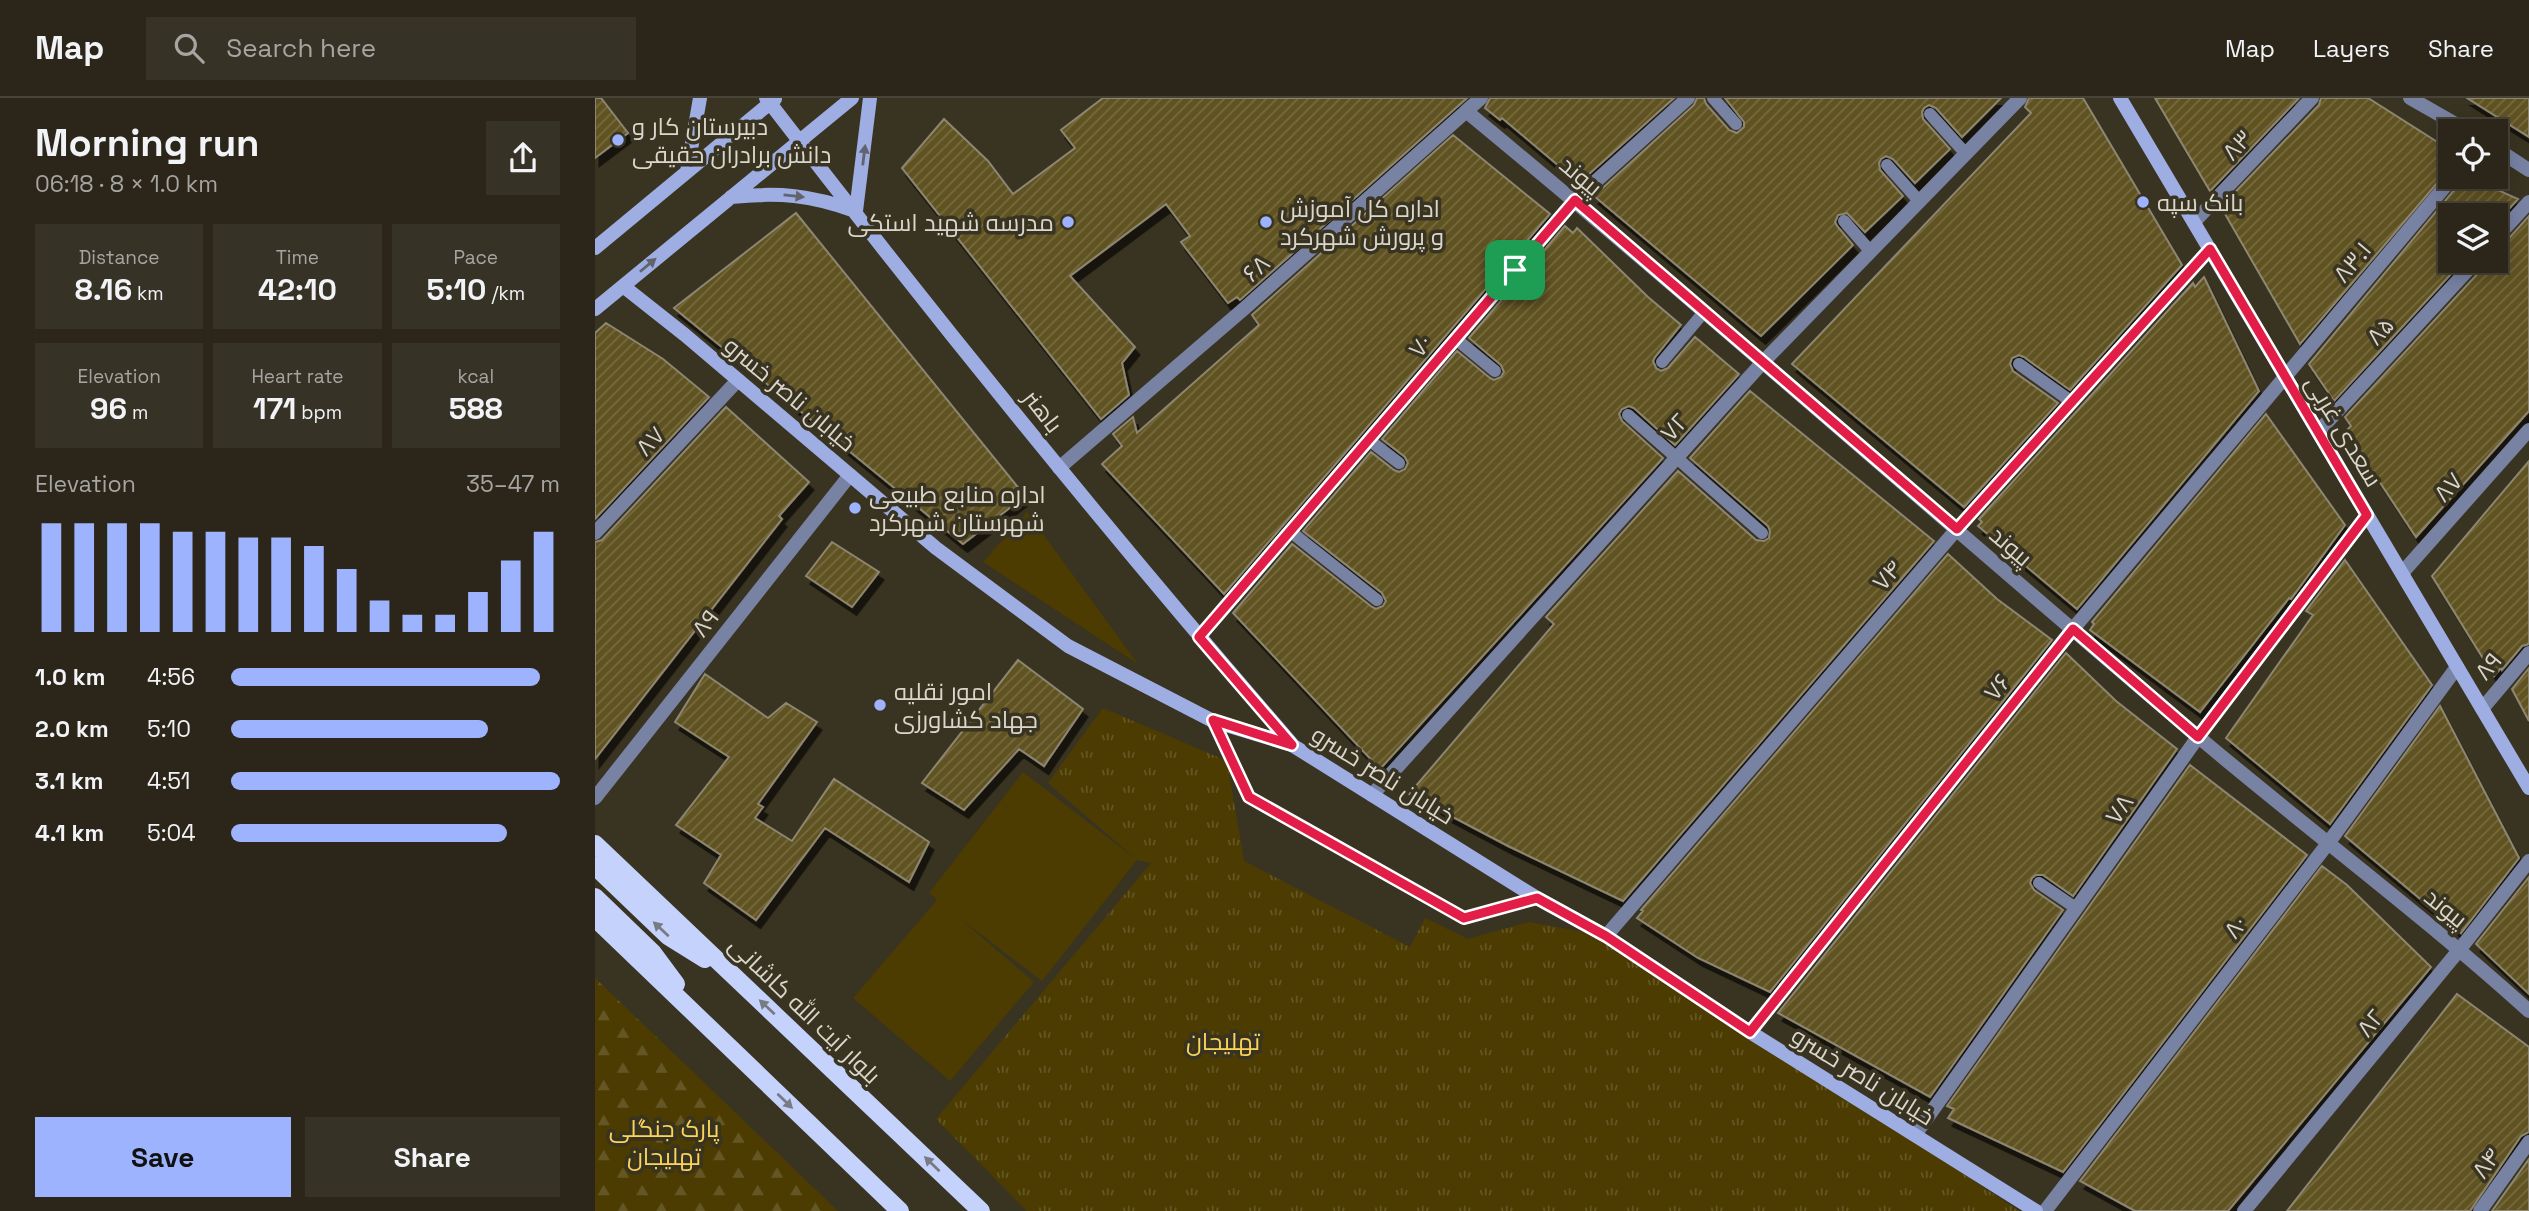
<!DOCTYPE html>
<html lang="en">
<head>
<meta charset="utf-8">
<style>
	:root { --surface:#2b2619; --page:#373226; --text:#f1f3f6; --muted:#a6a5a2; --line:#474338; --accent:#9eb3fd }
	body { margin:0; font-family:"Space Grotesk",Cairo,sans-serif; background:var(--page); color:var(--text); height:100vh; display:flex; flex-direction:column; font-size:26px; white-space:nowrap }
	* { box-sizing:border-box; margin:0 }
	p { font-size:23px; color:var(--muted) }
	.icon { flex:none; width:38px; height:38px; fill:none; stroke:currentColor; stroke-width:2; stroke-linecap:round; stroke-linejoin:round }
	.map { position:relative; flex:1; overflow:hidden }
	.panel { display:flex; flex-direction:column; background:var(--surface); width:595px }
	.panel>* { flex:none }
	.fabs { position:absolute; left:1843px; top:21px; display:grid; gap:14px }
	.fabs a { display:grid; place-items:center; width:70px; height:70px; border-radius:0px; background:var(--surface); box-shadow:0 4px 18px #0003,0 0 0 2px var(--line); font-size:35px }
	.pin { position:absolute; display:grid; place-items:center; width:60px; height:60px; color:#fff; margin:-30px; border-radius:14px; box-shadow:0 4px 10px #0006 }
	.round { display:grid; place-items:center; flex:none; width:74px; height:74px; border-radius:0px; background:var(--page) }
	.overview { display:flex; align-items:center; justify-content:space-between; height:119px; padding:0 35px }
	h1 { font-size:38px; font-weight:700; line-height:52px }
	.stats { display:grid; grid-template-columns:repeat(3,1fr); gap:10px; height:119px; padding:7px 35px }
	.stats div { display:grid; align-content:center; border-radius:0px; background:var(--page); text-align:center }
	.stats b { font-size:30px; font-weight:700 }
	.stats small { font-size:19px; font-weight:400 }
	.stats p { font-size:19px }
	.chart { height:196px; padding:14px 35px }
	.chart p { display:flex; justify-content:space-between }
	.chart svg { width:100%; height:126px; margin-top:7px; stroke:var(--accent); stroke-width:6 }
	.cta { display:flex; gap:14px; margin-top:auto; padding:14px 35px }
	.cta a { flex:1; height:80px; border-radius:0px; background:var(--accent); color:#111; font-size:28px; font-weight:700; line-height:80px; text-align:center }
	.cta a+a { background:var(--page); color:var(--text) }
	ul { padding:0 35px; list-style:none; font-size:23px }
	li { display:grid; grid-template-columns:112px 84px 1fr; align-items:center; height:52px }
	li i { height:18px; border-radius:9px; background:var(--accent) }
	header { display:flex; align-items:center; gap:42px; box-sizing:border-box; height:98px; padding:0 35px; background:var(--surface); border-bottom:2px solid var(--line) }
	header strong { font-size:33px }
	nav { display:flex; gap:38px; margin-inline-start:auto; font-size:24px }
	.search { width:490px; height:63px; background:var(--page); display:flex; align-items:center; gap:18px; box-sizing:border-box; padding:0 24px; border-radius:0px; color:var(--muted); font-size:26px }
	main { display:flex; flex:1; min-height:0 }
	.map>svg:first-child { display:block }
	.green { fill:#4c3c01 }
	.forest { fill:url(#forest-firs) }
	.park { fill:url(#park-tufts) }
	.building { fill:url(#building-hatch); stroke:#8d8671; stroke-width:2; filter:url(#shadow) }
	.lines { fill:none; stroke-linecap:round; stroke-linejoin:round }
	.service { stroke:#7882a3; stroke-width:12 }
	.minor { stroke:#7882a3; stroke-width:14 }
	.secondary { stroke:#9eaee3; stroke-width:14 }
	.primary { stroke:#c5d2fb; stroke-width:18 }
	.oneway { fill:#61646f }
	.oneway2 { fill:#787b83 }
	.route-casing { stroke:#fff; stroke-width:14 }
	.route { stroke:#e11d48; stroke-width:9 }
	.poi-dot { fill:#9eb3fd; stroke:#393321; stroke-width:2.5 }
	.labels { text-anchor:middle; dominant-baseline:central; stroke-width:7; stroke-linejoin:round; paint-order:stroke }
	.poi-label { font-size:24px; fill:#dad6cb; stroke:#393321; text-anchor:start }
	.street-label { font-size:24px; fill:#dad6cb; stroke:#393321 }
	.park-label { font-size:24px; fill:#fbd558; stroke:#393321 }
</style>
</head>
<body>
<header>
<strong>Map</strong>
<div class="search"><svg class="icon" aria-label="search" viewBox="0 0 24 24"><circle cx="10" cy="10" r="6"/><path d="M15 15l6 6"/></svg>Search here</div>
<nav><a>Map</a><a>Layers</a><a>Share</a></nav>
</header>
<main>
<section class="panel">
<div class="overview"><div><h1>Morning run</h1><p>06:18 · 8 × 1.0 km</p></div><a class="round"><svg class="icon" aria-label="share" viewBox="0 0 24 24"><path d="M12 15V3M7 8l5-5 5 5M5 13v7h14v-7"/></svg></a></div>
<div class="stats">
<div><p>Distance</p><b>8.16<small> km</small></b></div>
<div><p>Time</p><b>42:10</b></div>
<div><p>Pace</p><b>5:10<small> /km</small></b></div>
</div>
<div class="stats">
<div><p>Elevation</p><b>96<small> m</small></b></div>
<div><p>Heart rate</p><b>171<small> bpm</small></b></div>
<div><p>kcal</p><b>588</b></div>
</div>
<div class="chart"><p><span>Elevation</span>35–47 m</p>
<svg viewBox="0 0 160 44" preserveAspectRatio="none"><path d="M5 44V6M15 44V6M25 44V6M35 44V6M45 44V9M55 44V9M65 44V11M75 44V11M85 44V14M95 44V22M105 44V33M115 44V38M125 44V38M135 44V30M145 44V19M155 44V9"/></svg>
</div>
<ul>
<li><b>1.0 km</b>4:56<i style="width:94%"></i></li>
<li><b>2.0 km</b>5:10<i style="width:78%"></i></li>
<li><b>3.1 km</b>4:51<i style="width:100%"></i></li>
<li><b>4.1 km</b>5:04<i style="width:84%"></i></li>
</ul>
<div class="cta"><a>Save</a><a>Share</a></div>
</section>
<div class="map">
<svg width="1934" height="1113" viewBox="0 0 1934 1113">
	<defs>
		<pattern id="forest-firs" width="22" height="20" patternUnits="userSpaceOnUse" patternTransform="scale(1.75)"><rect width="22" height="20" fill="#4c3c01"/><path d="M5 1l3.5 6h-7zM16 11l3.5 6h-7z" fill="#655725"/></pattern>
		<pattern id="park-tufts" width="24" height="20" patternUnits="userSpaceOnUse" patternTransform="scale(1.75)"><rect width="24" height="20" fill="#4c3c01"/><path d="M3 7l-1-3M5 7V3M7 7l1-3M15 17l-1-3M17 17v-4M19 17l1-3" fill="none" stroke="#655725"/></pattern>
		<pattern id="building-hatch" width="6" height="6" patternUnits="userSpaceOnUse" patternTransform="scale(1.75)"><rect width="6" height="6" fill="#615221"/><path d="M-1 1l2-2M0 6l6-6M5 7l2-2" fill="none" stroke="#776a40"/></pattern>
		<filter id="shadow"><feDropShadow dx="4.5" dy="8" stdDeviation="0" flood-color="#0009"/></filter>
	</defs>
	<rect width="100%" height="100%" fill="#393321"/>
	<!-- green -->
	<path class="green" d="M432 414 543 566 388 464Z
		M428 674 542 762 447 883 363 819 439 884 355 983 258 900 342 802 334 795Z"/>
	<!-- forest -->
	<path class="forest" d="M0 880 243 1113H0Z"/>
	<!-- park -->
	<path class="park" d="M508 610 632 663 649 763 815 849 830 820 873 841 934 824 1011 838 1424 1113H432L341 1021 556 765 542 762 453 685Z"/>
	<!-- building -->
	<path class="building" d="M0 0H6L33 35 0 60Z
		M508 0H872L645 202 642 199 633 205 586 144 595 138 571 106 475 178 540 249 527 265 534 297 506 321 307 70 349 21 393 63 418 96 480 50 466 32Z
		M895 0H1079L984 85 907 20 905 22 890 10Z
		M1102 0H1109L1111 6 1134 32 1142 35 1149 29V24L1130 0H1406L1367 39 1341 10 1334 7 1329 10 1327 14 1328 21 1355 51 1320 85 1298 61 1291 58 1286 61 1284 65 1285 72 1308 98 1270 134 1252 115 1243 117 1240 124 1242 128 1258 147 1166 238 999 98 1099 7Z
		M1434 0H1488L1587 167 1475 292 1429 259 1424 257 1417 260 1415 266 1418 273 1463 305 1369 409 1197 266 1436 15 1430 9Z
		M1560 0H1704L1615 93Z
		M1726 0H1773L1855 52V70L1705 246 1626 109 1724 7Z
		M1872 0H1934V39Z
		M858 37 955 116 629 496 507 366 527 348 518 336 538 319 542 335 664 227 657 217Z
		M1867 79H1874L1923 101 1900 126V117H1855V163H1868L1739 303 1714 266 1865 85Z
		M201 115 430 398 368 446 79 210Z
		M1934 118V313L1821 439 1751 333 1756 328 1750 319 1888 170 1890 163H1900V150L1907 148Z
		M970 128 978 135 982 130 1053 199 1086 227 1060 259 1058 263 1061 270 1066 273 1073 270 1100 239 1144 276 1080 347 1039 310 1034 308 1027 311 1024 316 1027 323 1068 360 785 671 638 515 697 446 777 509 781 511 788 508 791 503 787 495 708 433 776 354 799 372 804 374 810 371 813 365 810 359 787 341 862 253 895 280 899 282 906 279 909 274 906 267 874 240Z
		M1609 179 1664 293 1482 511 1383 428 1387 424 1384 421 1598 185 1600 189Z
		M11 225 68 261 114 299 0 421V235Z
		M1155 293 1339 443 1028 803 913 748 814 696 959 526 951 519 1083 373 1161 442 1169 443 1174 440 1175 433 1173 428 1095 360Z
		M131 309 214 384 184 418 187 421 0 661V444L7 442Z
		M1671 316 1750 427 1696 501 1694 500 1605 614 1495 532 1499 526 1497 524Z
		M1934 363V546L1927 548 1907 572 1906 570 1899 578 1837 478Z
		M237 444 284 474 257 509 211 478Z
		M1353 456 1402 501 1457 542 1175 894 1103 860 1042 820 1048 813 1046 812Z
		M1750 462 1837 587 1735 726 1631 640 1718 517 1711 513Z
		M1471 555 1521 603 1582 651 1478 798 1448 777H1441L1437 780 1435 785 1439 792 1468 812 1335 999 1183 915Z
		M423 562 488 611 449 668 424 651 369 712 327 685Z
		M1934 570V623L1917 591Z
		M110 576 173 620 191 605 222 624 163 706 168 709 160 720 197 743 239 681 334 744 314 784 230 730 161 822 109 785 126 757 81 727 134 659 80 624Z
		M1845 608 1924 760 1866 835 1750 738Z
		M1595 667 1712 757 1468 1074 1353 1020 1359 1011 1352 1008Z
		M1727 768 1752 787 1836 869 1633 1113H1540L1485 1083Z
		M1934 779V896L1881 846Z
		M1862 896 1934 949V1034L1926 1038 1875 1113H1692Z
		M1934 1061V1113H1897Z"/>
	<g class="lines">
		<!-- service -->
		<path class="service" d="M1118 0 1141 26
			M1335 16 1371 56
			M1292 67 1325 104
			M1249 123 1276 154
			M861 241 900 273
			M1067 264 1109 214
			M1424 266 1477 304
			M1033 317 1167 435
			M774 342 804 365
			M696 434 782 502
			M618 623 654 699 869 820 942 800
			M1444 785 1481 810"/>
		<!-- minor -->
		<path class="minor" d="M1815 0 1873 33
			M871 13C1118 217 1356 430 1600 636 1711 730 1827 816 1934 913
			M1900 50 1934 72
			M1599 124 1717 0
			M1900 141 1934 104
			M1723 334 1881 163
			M464 370 651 209 886 0
			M0 435 143 282
			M1807 475 1934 332
			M604 539 980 102 1093 0
			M1887 611 1934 555
			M777 697 1168 264 1425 0
			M0 700 255 377
			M1011 838 1362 431 1615 151
			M1155 934 1478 531 1858 79
			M1320 1037 1603 639 1772 417
			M1450 1113 1734 744 1862 569
			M1649 1113 1865 851 1934 763
			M1885 1113 1934 1044"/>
		<!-- secondary -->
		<path class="secondary" d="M171 0C340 220 515 436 697 646
			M1525 0 1934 690
			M92 74 105 0
			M136 99C184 94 216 97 260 113
			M261 113 275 0
			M0 150 180 1
			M28 188 90 237 341 450 473 548 618 623 697 647 942 800 1011 838 1155 934 1441 1113
			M0 211 257 0"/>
		<!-- primary -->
		<path class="primary" d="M0 746 386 1113
			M0 768 73 838 110 861
			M0 799 58 855 81 886
			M0 820 305 1113"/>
	</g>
	<!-- one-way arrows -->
	<defs><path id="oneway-solid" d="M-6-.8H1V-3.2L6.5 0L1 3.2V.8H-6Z" transform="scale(1.75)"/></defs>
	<g class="oneway">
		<use href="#oneway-solid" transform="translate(269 57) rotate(-83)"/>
		<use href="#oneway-solid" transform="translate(199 98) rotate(6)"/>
		<use href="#oneway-solid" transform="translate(53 167) rotate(-40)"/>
	</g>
	<g class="oneway2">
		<use href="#oneway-solid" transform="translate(66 831) rotate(-137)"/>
		<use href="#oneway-solid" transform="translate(172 909) rotate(-137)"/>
		<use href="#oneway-solid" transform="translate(190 1003) rotate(44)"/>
		<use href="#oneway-solid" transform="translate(337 1066) rotate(-136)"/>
	</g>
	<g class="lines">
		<defs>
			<path id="route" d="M980 102 1362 431 1615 151 1772 417 1603 639 1478 531 1155 934 1011 838 942 800 869 820 654 699 618 622 697 647 604 539Z"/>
		</defs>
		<!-- route casing -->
		<use href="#route" class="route-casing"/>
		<!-- route -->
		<use href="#route" class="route"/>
	</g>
	<!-- markers -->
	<g class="poi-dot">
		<circle cx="23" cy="42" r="7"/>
		<circle cx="1548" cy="104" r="7"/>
		<circle cx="473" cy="124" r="7"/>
		<circle cx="671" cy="124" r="7"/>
		<circle cx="260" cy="410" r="7"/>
		<circle cx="285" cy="607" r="7"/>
	</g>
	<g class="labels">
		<!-- poi labels -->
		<g class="poi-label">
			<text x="37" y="28">دبیرستان کار و<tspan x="37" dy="28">دانش برادران حقیقی</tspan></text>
			<text x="1562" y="104">بانک سپه</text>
			<text x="685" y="110">اداره کل آموزش<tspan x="685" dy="28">و پرورش شهرکرد</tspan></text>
			<text x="459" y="124" text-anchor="end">مدرسه شهید استکی</text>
			<text x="274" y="396">اداره منابع طبیعی<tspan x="274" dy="28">شهرستان شهرکرد</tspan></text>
			<text x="299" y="593">امور نقلیه<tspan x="299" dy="28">جهاد کشاورزی</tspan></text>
		</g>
		<!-- street labels -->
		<g class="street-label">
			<text transform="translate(1642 47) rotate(-47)">۸۳</text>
			<text transform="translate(986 78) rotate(40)">پیوند</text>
			<text transform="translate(1757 164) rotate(-50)">۸۳.۱</text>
			<text transform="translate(661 170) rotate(-42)">۶۸</text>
			<text transform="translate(1785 233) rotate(-47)">۸۵</text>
			<text transform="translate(825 248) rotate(-50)">۷۰</text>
			<text transform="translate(195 296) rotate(40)">خیابان ناصر خسرو</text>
			<text transform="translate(448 313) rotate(52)">باهنر</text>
			<text transform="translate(1079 329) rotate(-48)">۷۲</text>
			<text transform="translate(1749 333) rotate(59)">سعدی غربی</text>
			<text transform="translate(55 343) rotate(-47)">۸۷</text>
			<text transform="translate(1853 389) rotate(-48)">۸۷</text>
			<text transform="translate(1416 448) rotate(41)">پیوند</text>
			<text transform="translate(1292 477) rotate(-49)">۷۴</text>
			<text transform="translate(110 525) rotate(-52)">۸۹</text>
			<text transform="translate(1893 568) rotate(-50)">۸۹</text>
			<text transform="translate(1402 589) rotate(-51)">۷۶</text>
			<text transform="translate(788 677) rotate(32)">خیابان ناصر خسرو</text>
			<text transform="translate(1524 711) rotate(-55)">۷۸</text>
			<text transform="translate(1851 810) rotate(39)">پیوند</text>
			<text transform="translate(1640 829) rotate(-52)">۸۰</text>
			<text transform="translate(210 912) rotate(44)">بلوار آیت الله کاشانی</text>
			<text transform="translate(1775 925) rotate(-50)">۸۲</text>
			<text transform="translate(1268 978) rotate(32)">خیابان ناصر خسرو</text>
			<text transform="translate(1891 1065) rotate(-55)">۸۴</text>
		</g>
		<!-- park labels -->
		<g class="park-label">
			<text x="628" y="943">تهلیجان</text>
			<text x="69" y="1030">پارک جنگلی<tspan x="69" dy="28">تهلیجان</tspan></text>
		</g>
	</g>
</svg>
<div class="fabs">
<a><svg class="icon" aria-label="locate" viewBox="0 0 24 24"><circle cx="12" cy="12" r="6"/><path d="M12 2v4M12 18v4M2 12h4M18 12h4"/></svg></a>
<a><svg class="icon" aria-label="layers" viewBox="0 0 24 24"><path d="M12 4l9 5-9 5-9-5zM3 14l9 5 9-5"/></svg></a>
</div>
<div class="pin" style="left:920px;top:172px;background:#1e9e55"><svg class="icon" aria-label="arrive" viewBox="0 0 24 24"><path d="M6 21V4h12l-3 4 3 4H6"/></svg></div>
</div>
</main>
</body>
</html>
